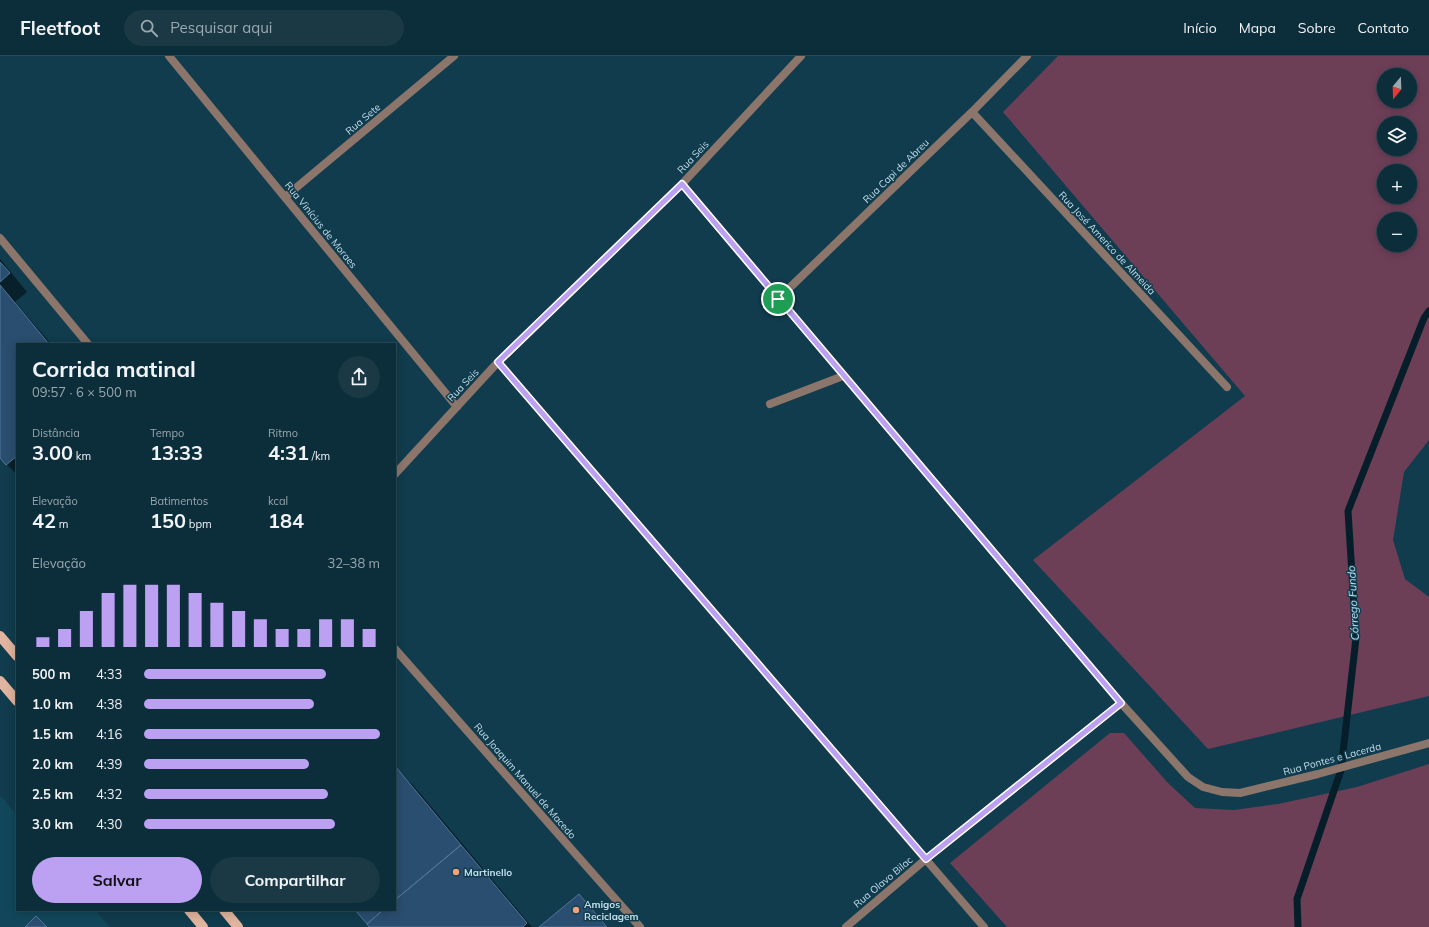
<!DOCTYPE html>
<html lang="pt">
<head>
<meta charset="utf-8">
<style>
	:root { --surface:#0c2d3a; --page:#1a3945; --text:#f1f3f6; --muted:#9aa8af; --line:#2c4954; --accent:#bca0f2 }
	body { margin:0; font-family:Mulish,sans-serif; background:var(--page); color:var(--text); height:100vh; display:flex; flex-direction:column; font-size:15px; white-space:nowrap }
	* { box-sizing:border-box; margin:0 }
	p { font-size:13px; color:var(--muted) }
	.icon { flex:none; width:22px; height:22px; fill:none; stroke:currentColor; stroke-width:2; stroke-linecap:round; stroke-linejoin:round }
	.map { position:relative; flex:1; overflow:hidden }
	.details { position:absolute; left:16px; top:287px; width:380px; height:568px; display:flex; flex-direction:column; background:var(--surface); border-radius:0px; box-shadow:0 2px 10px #0003,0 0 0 1px var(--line) }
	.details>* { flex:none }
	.needle { width:26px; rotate:199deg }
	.fabs { position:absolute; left:1377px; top:12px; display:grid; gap:8px }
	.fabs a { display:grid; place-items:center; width:40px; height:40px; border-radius:50%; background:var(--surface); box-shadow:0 2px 10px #0003,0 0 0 1px var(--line); font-size:20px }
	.pin { position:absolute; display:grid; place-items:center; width:34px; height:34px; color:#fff; margin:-17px; border:2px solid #fff; border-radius:50%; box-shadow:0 1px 4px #0007 }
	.round { display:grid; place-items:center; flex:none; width:42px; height:42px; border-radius:21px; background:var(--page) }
	.head { display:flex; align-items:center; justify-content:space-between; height:68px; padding:0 16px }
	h1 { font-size:22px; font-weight:700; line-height:30px }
	.figures { display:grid; grid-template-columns:repeat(3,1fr); gap:6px; height:68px; padding:4px 16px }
	.figures div { display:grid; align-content:center }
	.figures b { font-size:20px; font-weight:700 }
	.figures small { font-size:11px; font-weight:400 }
	.figures p { font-size:11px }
	.chart { height:112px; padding:8px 16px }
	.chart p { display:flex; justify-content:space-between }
	.chart svg { width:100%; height:72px; margin-top:4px; stroke:var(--accent); stroke-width:6 }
	.button { display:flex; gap:8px; margin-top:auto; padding:8px 16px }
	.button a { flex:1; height:46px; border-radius:24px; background:var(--accent); color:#111; font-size:16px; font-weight:700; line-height:46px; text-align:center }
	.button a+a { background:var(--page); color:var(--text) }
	ul { padding:0 16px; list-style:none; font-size:13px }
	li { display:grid; grid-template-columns:64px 48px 1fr; align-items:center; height:30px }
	li i { height:10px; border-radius:5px; background:var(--accent) }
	header { display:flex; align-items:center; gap:24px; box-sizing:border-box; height:56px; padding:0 20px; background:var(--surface); border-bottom:1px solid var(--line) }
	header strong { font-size:19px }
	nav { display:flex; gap:22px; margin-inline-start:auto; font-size:14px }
	.search { width:280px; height:36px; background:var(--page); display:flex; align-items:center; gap:10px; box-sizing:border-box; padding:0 14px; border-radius:22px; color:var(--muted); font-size:15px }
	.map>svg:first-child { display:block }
	.built { fill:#12475b }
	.green { fill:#6d3f57; fill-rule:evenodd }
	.shadow { fill:#0007 }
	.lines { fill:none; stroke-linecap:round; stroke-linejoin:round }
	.stream { stroke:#051e29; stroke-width:7 }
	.building { fill:#2a4e6f; stroke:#51779a }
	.service { stroke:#8c766c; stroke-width:8 }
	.minor { stroke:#8c766c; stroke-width:8 }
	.primary { stroke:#e0b49e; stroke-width:10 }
	.route-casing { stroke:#fff; stroke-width:8 }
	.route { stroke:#bca0f2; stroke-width:5 }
	.poi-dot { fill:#f0a27a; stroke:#103c4d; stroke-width:1.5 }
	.labels { text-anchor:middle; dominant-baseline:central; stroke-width:3; stroke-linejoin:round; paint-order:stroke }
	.street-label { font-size:10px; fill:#c2deeb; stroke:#103c4d }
	.poi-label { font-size:10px; font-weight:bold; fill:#c2deeb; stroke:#103c4d; text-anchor:start }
	.water-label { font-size:11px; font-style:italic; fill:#bae2f5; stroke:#103c4d }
</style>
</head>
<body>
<header>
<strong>Fleetfoot</strong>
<div class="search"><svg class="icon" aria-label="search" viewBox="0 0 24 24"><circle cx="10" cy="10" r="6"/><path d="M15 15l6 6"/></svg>Pesquisar aqui</div>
<nav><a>Início</a><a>Mapa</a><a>Sobre</a><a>Contato</a></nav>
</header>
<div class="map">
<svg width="1429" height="871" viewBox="0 0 1429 871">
	<rect width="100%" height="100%" fill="#103c4d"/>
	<!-- built -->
	<path class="built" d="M0 739 17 760V854H95L110 871H0Z"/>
	<!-- green -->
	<path class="green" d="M1058 0H1429V384L1404 416 1393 484 1405 523 1429 541V640L1208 693 1033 504 1245 340 1003 56ZM1384 19H1410V45H1384ZM1384 67H1410V93H1384ZM1384 115H1410V141H1384ZM1384 163H1410V189H1384Z
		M1110 677H1124L1168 727 1195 752 1234 754 1278 748 1357 731 1429 708V871H1007L950 807Z"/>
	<!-- shadow -->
	<path class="shadow" d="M0 203 27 236 15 246 51 288H17V419L0 401Z
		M395 712 413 729 532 871H371L357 854H395Z
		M578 839 608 871H541Z"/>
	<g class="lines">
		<!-- stream -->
		<path class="stream" d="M1298 871 1297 843 1341 714 1356 582 1348 455 1424 262 1429 255"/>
	</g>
	<!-- building -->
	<path class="building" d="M0 206 10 217 0 226Z
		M0 229 49 288H17V400L6 409 0 402Z
		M395 710 461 789 395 844Z
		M461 789 527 867 523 871H369L367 868 383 854H395V844Z
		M579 838 607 871H539Z
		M355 854H383L367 868Z
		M36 860 47 871H25Z"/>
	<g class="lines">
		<!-- service -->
		<path class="service" d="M770 348 843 320"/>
		<!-- minor -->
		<path class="minor" d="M169 0 457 351
			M972 56 1227 331
			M682 128 1121 647 1188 721 1203 731 1222 736 1240 737 1318 718 1429 687
			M285 141 454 0
			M0 182 88 288
			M778 243 972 56 1027 0
			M498 306 984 871
			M395 418 498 306 682 128 801 0
			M395 593 640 871
			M846 871 926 803 1121 647"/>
		<!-- primary -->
		<path class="primary" d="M0 580 17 600
			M0 625 17 645
			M189 854 203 871
			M224 854 238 871"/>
	</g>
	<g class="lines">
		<defs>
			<path id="route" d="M682 128 1121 647 926 803 498 306Z"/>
		</defs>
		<!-- route casing -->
		<use href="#route" class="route-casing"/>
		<!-- route -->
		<use href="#route" class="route"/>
	</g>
	<!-- markers -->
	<g class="poi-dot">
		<circle cx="456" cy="816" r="4"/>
		<circle cx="576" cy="854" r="4"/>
	</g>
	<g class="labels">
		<!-- street labels -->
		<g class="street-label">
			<text transform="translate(363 63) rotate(-40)">Rua Sete</text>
			<text transform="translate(693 101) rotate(-47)">Rua Seis</text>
			<text transform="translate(896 115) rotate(-44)">Rua Capi de Abreu</text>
			<text transform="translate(321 169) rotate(51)">Rua Vinícius de Moraes</text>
			<text transform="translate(1107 187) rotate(47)">Rua José Americo de Almeida</text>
			<text transform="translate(463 329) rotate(-47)">Rua Seis</text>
			<text transform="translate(1332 703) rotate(-15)">Rua Pontes e Lacerda</text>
			<text transform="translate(525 725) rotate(49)">Rua Joaquim Manuel de Macedo</text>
			<text transform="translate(883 826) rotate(-40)">Rua Olavo Bilac</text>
		</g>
		<!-- poi labels -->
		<g class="poi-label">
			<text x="464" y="816">Martinello</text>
			<text x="584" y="848">Amigos<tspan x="584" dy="12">Reciclagem</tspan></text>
		</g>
		<!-- water labels -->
		<g class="water-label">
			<text transform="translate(1353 547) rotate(-93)">Córrego Fundo</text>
		</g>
	</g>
</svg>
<div class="fabs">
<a><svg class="needle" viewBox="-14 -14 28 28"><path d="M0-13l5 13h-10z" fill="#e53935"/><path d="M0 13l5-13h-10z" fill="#9aa8af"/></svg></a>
<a><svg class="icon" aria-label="layers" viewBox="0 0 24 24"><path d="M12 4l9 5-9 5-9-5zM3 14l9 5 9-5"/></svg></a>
<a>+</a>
<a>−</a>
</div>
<div class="pin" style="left:778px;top:243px;background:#1e9e55"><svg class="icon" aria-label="arrive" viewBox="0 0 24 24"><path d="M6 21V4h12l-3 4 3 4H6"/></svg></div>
<section class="details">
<div class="head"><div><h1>Corrida matinal</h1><p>09:57 · 6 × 500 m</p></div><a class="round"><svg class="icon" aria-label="share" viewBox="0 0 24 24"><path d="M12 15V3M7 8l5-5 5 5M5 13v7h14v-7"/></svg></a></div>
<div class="figures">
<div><p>Distância</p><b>3.00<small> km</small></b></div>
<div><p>Tempo</p><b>13:33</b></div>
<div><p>Ritmo</p><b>4:31<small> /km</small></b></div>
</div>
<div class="figures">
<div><p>Elevação</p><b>42<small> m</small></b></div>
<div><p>Batimentos</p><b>150<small> bpm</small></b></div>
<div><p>kcal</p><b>184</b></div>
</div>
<div class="chart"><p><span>Elevação</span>32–38 m</p>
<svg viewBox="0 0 160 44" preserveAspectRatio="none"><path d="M5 44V38M15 44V33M25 44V22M35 44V11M45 44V6M55 44V6M65 44V6M75 44V11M85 44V17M95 44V22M105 44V27M115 44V33M125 44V33M135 44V27M145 44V27M155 44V33"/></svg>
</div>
<ul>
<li><b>500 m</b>4:33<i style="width:77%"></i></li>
<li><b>1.0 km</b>4:38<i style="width:72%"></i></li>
<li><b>1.5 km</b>4:16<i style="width:100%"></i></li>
<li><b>2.0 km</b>4:39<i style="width:70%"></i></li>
<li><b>2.5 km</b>4:32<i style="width:78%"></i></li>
<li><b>3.0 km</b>4:30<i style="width:81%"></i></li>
</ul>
<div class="button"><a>Salvar</a><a>Compartilhar</a></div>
</section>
</div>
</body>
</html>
